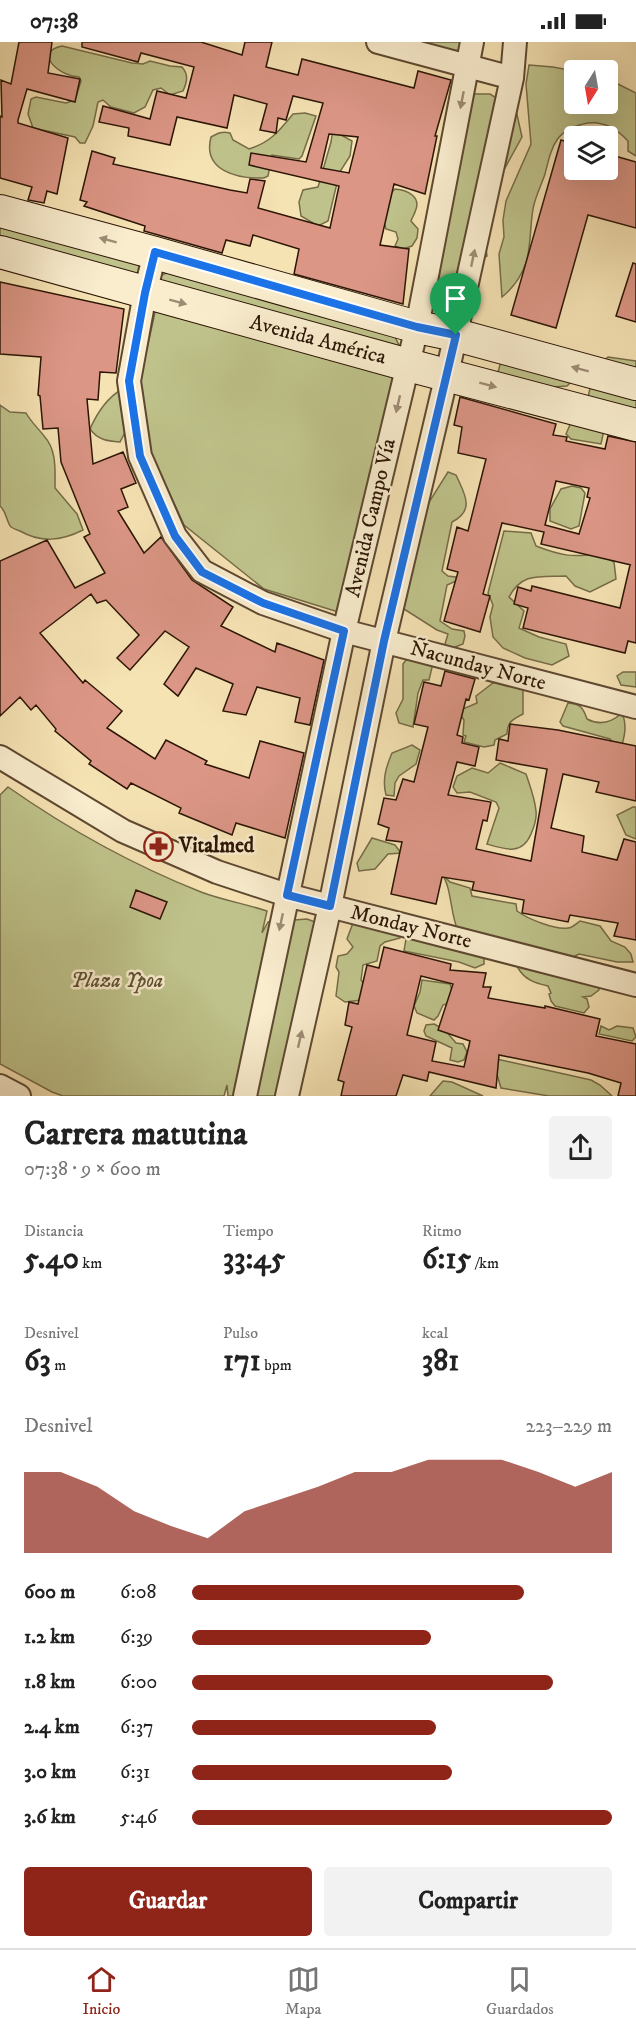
<!DOCTYPE html>
<html lang="es">
<head>
<meta charset="utf-8">
<style>
	:root { --surface:#fff; --page:#f2f2f2; --text:#222; --muted:#767676; --line:#e0e0e0; --accent:#8f2418 }
	body { margin:0; font-family:"IM FELL DW Pica",serif; background:var(--page); color:var(--text); height:100vh; display:flex; flex-direction:column; font-size:22px; white-space:nowrap }
	* { box-sizing:border-box; margin:0 }
	p { font-size:20px; color:var(--muted) }
	.icon { flex:none; width:33px; height:33px; fill:none; stroke:currentColor; stroke-width:2; stroke-linecap:round; stroke-linejoin:round }
	.map { position:relative; height:1054px; overflow:hidden }
	.sheet { display:flex; flex-direction:column; background:var(--surface); flex:1 }
	.sheet>* { flex:none }
	.needle { width:39px; rotate:191deg }
	.controls { position:absolute; left:564px; top:18px; display:grid; gap:12px }
	.controls a { display:grid; place-items:center; width:54px; height:54px; border-radius:6px; background:var(--surface); box-shadow:0 6px 24px #0002; font-size:30px }
	.pin { position:absolute; display:grid; place-items:center; width:51px; height:51px; color:#fff; margin:-62px -26px; border-radius:50% 50% 50% 0; rotate:-45deg; box-shadow:0 0 6px #0007 }
	.pin .icon { rotate:45deg }
	.round { display:grid; place-items:center; flex:none; width:63px; height:63px; border-radius:6px; background:var(--page) }
	.head { display:flex; align-items:center; justify-content:space-between; height:102px; padding:0 24px }
	h1 { font-size:33px; font-weight:700; line-height:45px }
	.metrics { display:grid; grid-template-columns:repeat(3,1fr); gap:9px; height:102px; padding:6px 24px }
	.metrics div { display:grid; align-content:center }
	.metrics b { font-size:30px; font-weight:700 }
	.metrics small { font-size:16px; font-weight:400 }
	.metrics p { font-size:16px }
	.chart { height:168px; padding:12px 24px }
	.chart p { display:flex; justify-content:space-between }
	.chart svg { width:100%; height:108px; margin-top:6px; fill:var(--accent); opacity:.7 }
	.action { display:flex; gap:12px; margin-top:auto; padding:12px 24px }
	.action a { flex:1; height:69px; border-radius:6px; background:var(--accent); color:#fff; font-size:24px; font-weight:700; line-height:69px; text-align:center }
	.action a+a { background:var(--page); color:var(--text) }
	ul { padding:0 24px; list-style:none; font-size:20px }
	li { display:grid; grid-template-columns:96px 72px 1fr; align-items:center; height:45px }
	li i { height:15px; border-radius:8px; background:var(--accent) }
	.status { display:flex; justify-content:space-between; align-items:center; height:42px; padding:0 30px; background:var(--surface); direction:ltr }
	.status svg { height:16px; fill:currentColor }
	.menu { display:flex; justify-content:space-around; align-items:center; height:84px; border-top:2px solid var(--line); background:var(--surface); font-size:16px; color:var(--muted) }
	.menu a { display:grid; justify-items:center; gap:3px }
	.menu .selected { color:var(--accent) }
	.map>svg:first-child { display:block }
	.green { fill:#bfc38b; stroke:#766c48; stroke-width:1.5 }
	.building { fill:#dc9686; stroke:#2c1505; stroke-width:1.5; fill-rule:evenodd }
	.lines { fill:none; stroke-linecap:round; stroke-linejoin:round }
	.minor-casing { stroke:#5e4831; stroke-width:26 }
	.secondary-casing { stroke:#2c1505; stroke-width:34 }
	.minor { stroke:#f9edce; stroke-width:22 }
	.secondary { stroke:#f9edce; stroke-width:32 }
	.oneway { fill:#9d8c74 }
	.route-casing { stroke:#fff; stroke-width:12 }
	.route { stroke:#1a73e8; stroke-width:8 }
	.labels { text-anchor:middle; dominant-baseline:central; stroke-width:5; stroke-linejoin:round; paint-order:stroke }
	.street-label { font-size:21px; fill:#2c1505; stroke:#f9edce }
	.poi-label { font-size:21px; font-weight:bold; fill:#2c1505; stroke:#f9edce; text-anchor:start }
	.park-label { font-size:21px; font-style:italic; fill:#5f5234; stroke:#f9edce }
</style>
</head>
<body>
<div class="status"><b>07:38</b><svg viewBox="0 0 49 12"><path d="M0 12V9h3v3zM5 12V6h3v6zM10 12V3h3v9zM15 12V0h3v12zM26 1h20v11H26zM47 4h2v5h-2z"/></svg></div>
<div class="map">
<svg width="636" height="1054" viewBox="0 0 636 1054">
	<rect width="100%" height="100%" fill="#f6e3b4"/>
	<filter id="stains"><feTurbulence type="fractalNoise" baseFrequency=".00333" numOctaves="4"/><feColorMatrix values="0 0 0 0 .2 0 0 0 0 .09 0 0 0 0 .02 0 0 0 .5 -.17"/></filter>
	<radialGradient id="worn" r=".72"><stop offset=".6" stop-color="#630" stop-opacity="0"/><stop offset="1" stop-color="#630" stop-opacity=".3"/></radialGradient>
	<!-- green -->
	<path class="green" d="M417 0H461L459 11Z
		M62 4 132 21 143 22 150 19 170 24 182 25C189 33 187 40 183 49L170 53 161 46 153 48 145 65 134 71 111 65 103 58 98 60 93 84 85 101H80L75 95 33 86 28 72 31 57 36 55 66 61 75 58 81 39 79 35C58 34 33 10 62 4Z
		M529 23 553 25 574 29V62H608V37L636 51V114L628 109V99C618 88 604 79 588 81 555 87 552 104 545 132 541 144 535 155 533 167 530 184 531 205 526 221 521 235 513 246 502 255L499 212 504 195 503 178 506 159 531 102 526 42Z
		M469 52H490L516 68 522 95 505 126 494 138 481 143 473 161 468 188 485 200 487 214 462 227 458 255 438 270 432 264Z
		M305 71 316 74 302 114 299 117 272 113 268 134 264 136C238 137 202 129 211 95 218 91 222 89 230 91L233 98 249 107C271 100 279 89 293 72Z
		M335 73 341 93 352 99 350 114 341 128 337 141 328 179 318 184 301 174 299 160 303 148 318 145 331 100Z
		M395 147C408 148 422 155 415 170 414 173 412 176 411 179L418 187 417 196 412 204 403 207 395 204 398 197 396 190 386 187 384 180 392 150Z
		M0 179 129 217 162 233 171 229 390 285 399 303 400 317 405 334 348 573 264 547 184 483 149 407 140 338 156 266 18 205 3 194 0 195Z
		M608 315 636 319V390L604 388 601 402 571 397 566 392 575 371 588 355 595 326Z
		M501 319 573 338 567 344 552 345 497 334Z
		M122 347 132 377 120 400C107 399 98 398 90 387 97 371 107 356 122 347Z
		M0 363 10 370 26 371C31 380 38 386 44 394 57 408 55 428 55 446L77 472 83 488C61 499 41 501 20 489 17 488 14 487 11 485 6 479 7 470 0 464Z
		M448 430 456 433C464 451 476 468 452 480L442 529 448 534 463 536 447 543 440 579 452 587 464 589 465 594 463 602 450 607 445 602 448 592 437 588 404 567 407 530 416 481Z
		M572 444 581 446 585 451 579 484 571 487 550 479V467L561 447Z
		M504 489 531 491 536 504C562 514 573 516 600 511L614 520 616 537 590 550 575 544 566 534C540 535 522 530 509 555L524 569 519 586 539 595 566 602 569 614 552 623 525 616 503 606 493 595 490 575 493 563 488 551Z
		M435 613 429 638H423L418 651 413 685 399 681 396 671 403 657V622L409 614Z
		M623 630H636V645L621 643 617 634Z
		M514 640 523 644V672C513 677 507 680 507 692L495 698 494 703 484 705 464 700 466 694 463 693 464 678 458 669 477 661 476 654 493 641Z
		M568 661C580 662 583 665 587 677 600 684 612 680 622 671 627 682 625 692 622 703L614 702 610 697 563 684 560 680Z
		M412 703 420 708 416 722 399 734 395 741 394 754 386 753C382 738 386 725 392 711Z
		M500 721 526 732C530 744 535 757 536 769 537 776 534 785 531 792 522 813 507 808 487 802L499 766 496 760 470 750 457 751 453 745 457 734 472 726 488 731Z
		M8 745C68 787 133 823 201 850 222 858 246 862 267 869L262 891 268 880 307 877 329 885 293 1054H228L227 1043 224 1054H63L52 1050 0 1022V753Z
		M633 765H636V797L626 793 617 773Z
		M372 796 395 803 401 811 388 812 375 827 359 829 357 821Z
		M442 832 450 840 470 846 472 854 516 862 517 869C528 877 555 888 568 886 572 886 576 882 580 879L600 884 611 899 625 905 631 912 633 920H617L579 912 565 919 458 889C450 871 452 847 442 832Z
		M353 881 400 892V896L385 900 380 904 377 919 363 923 361 938 367 945 362 958 345 960 336 954 339 930 336 925 338 914 347 912 353 905 347 897Z
		M416 894 484 912V922L475 926 459 920 404 909 406 897Z
		M523 921 598 940 599 948 591 954 583 955 587 957 589 965 584 971 555 964 551 959 549 952 551 951 548 944C535 941 525 938 518 926Z
		M422 938 450 942 452 948 449 961 443 963 438 974 434 978 417 971 414 964 420 950Z
		M434 982 445 988 456 1001 463 1002 467 1010 464 1018 458 1020 450 1018 452 1006 426 994 424 989 426 983Z
		M601 984 609 988 617 984 633 986 636 995 632 999 599 992Z
		M492 1016 591 1038 600 1043 612 1054H549L501 1046Z
		M443 1039 452 1040 483 1054H430Z"/>
	<!-- building -->
	<path class="building" d="M19 0H52L48 31 80 37 75 60 27 47 18 78V81L68 96 57 152 47 149 44 161 28 158 32 145 0 136V74L2 75 1 38 11 42Z
		M82 0H201L242 13 245 0H272L266 25 298 33 302 17 414 46 418 29 451 38 435 94H437L425 152 394 142 380 203 409 207 403 262 294 232 299 207 253 193 250 204 226 198 222 211 144 189 145 184 84 164 87 160 80 158 92 109 115 116 113 122 230 148 247 151 250 137 265 139 258 166 330 186 339 144 249 123 251 111 306 120 323 61 293 54 286 78 278 76 276 91 260 88 267 62 234 53 227 86 177 75 170 103 128 94 129 86 99 80 103 64 150 77 157 49 186 56 194 25 141 11 138 20 82 5ZM329 92 358 95 349 131 321 126Z
		M561 98 574 102V128H608V112L636 120V186L588 173 556 286 511 273Z
		M633 221 636 222V280L616 274Z
		M0 240 124 267 116 331 100 330 98 358 87 357 93 422 123 410 136 441 121 447 128 465 118 469 144 511 161 495 192 538 233 565 221 584 275 610 277 601 324 618 310 683 295 680 300 656 257 645 246 673 223 669 233 642 196 626 178 654 164 642 189 605 165 589 130 628 117 616 139 593 106 558 97 561 91 552 40 591 83 641 85 638 122 669 107 686 155 717 166 698 207 719 205 722 249 736 260 699 304 711 285 796 236 781 232 793 179 771 181 766 131 741 127 747 89 722 91 719 55 689 56 687 36 663 31 668 20 655 0 674V519L47 498 75 546 105 531 84 495 90 492 61 420 58 386 43 387 40 354 38 353 41 315 0 312Z
		M460 355 556 382 553 393 567 395 566 399 605 407 608 394 636 400V601L628 599 625 611 523 586 528 566 514 562 518 545 531 549 532 544 620 566 630 523H631L541 502 544 490 502 481 483 552 490 554 480 590 444 579 458 530 447 527 457 485 468 489 486 417 458 411 462 385 454 383ZM556 439 589 446 587 455 590 456 579 492 545 483Z
		M445 629 475 637 469 658 466 657 457 693 463 695 462 701 479 705 475 724 457 720 448 753 491 760 487 779 483 778 476 807 531 819 547 727 496 718 499 697 508 699 510 682 558 688 636 704V759L596 750 599 740 563 732 551 786 584 794 582 810 617 818 624 797 636 800V898L614 894 618 881 570 873 568 880 522 871 524 858 472 848 474 840 442 835 436 862 391 852 402 800 386 798 389 786 378 782 384 756 396 758 403 737 414 740 428 685 414 682 424 640 441 644Z
		M136 848 167 860 160 877 130 865Z
		M384 905 451 922 450 928 486 931 483 945H491L488 956 545 966V964L600 977 596 994 636 1002V1054H618L621 1041 588 1031 499 1013 496 1046 429 1030 427 1039 403 1033 396 1054H341L344 1040 338 1038 352 985 345 983 349 960 358 962 367 923 379 926ZM421 934 453 942 438 988 470 999 464 1025 432 1019 436 1000 407 993Z"/>
	<g class="lines">
		<defs>
			<path id="minor" d="M378 0 512 36
				M155 211 145 251 129 339 140 414 175 494 202 529 263 561 344 589 636 665
				M0 715 123 789 217 830 287 853 636 943
				M0 1044 19 1054
				M245 1054 344 589 417 285 472 0
				M287 1054 330 864 384 599 447 332 512 36 515 0"/>
			<path id="secondary" d="M0 169 155 211 417 285 456 293 636 342
				M0 210 408 323 636 383"/>
		</defs>
		<!-- minor casing -->
		<use href="#minor" class="minor-casing"/>
		<!-- secondary casing -->
		<use href="#secondary" class="secondary-casing"/>
		<!-- minor -->
		<use href="#minor" class="minor"/>
		<!-- secondary -->
		<use href="#secondary" class="secondary"/>
	</g>
	<!-- one-way arrows -->
	<defs><path id="oneway-solid" d="M-6-.8H1V-3.2L6.5 0L1 3.2V.8H-6Z" transform="scale(1.5)"/></defs>
	<g class="oneway">
		<use href="#oneway-solid" transform="translate(462 58) rotate(101)"/>
		<use href="#oneway-solid" transform="translate(108 198) rotate(-165)"/>
		<use href="#oneway-solid" transform="translate(473 216) rotate(-78)"/>
		<use href="#oneway-solid" transform="translate(178 260) rotate(15)"/>
		<use href="#oneway-solid" transform="translate(580 327) rotate(-165)"/>
		<use href="#oneway-solid" transform="translate(488 343) rotate(15)"/>
		<use href="#oneway-solid" transform="translate(398 362) rotate(103)"/>
		<use href="#oneway-solid" transform="translate(281 880) rotate(102)"/>
		<use href="#oneway-solid" transform="translate(300 997) rotate(-77)"/>
	</g>
	<g class="lines">
		<defs>
			<path id="route" d="M155 210 417 285 456 293 384 599 330 864 287 853 344 589 263 561 202 530 175 494 140 414 129 339 145 251Z"/>
		</defs>
		<!-- route casing -->
		<use href="#route" class="route-casing"/>
		<!-- route -->
		<use href="#route" class="route"/>
	</g>
	<!-- icons -->
	<defs>
		<symbol id="pharmacy-ring" viewBox="-11 -11 22 22"><circle r="9.5" fill="#f9edce" stroke="#8f2418" stroke-width="1.5"/><path d="M-2-6h4v4h4v4h-4v4h-4v-4h-4v-4h4Z" fill="#8f2418"/></symbol>
	</defs>
	<g fill-rule="evenodd">
		<use href="#pharmacy-ring" x="142" y="788" width="33" height="33"/>
	</g>
	<g class="labels">
		<!-- street labels -->
		<g class="street-label">
			<text transform="translate(318 298) rotate(15)">Avenida América</text>
			<text transform="translate(371 476) rotate(-77)">Avenida Campo Vía</text>
			<text transform="translate(478 624) rotate(15)">Ñacunday Norte</text>
			<text transform="translate(411 885) rotate(14)">Monday Norte</text>
		</g>
		<!-- poi labels -->
		<g class="poi-label">
			<text x="179" y="804">Vitalmed</text>
		</g>
		<!-- park labels -->
		<g class="park-label">
			<text x="117" y="939">Plaza Ypoa</text>
		</g>
	</g>
	<rect width="100%" height="100%" filter="url(#stains)"/>
	<rect width="100%" height="100%" fill="url(#worn)"/>
</svg>
<div class="controls">
<a><svg class="needle" viewBox="-14 -14 28 28"><path d="M0-13l5 13h-10z" fill="#e53935"/><path d="M0 13l5-13h-10z" fill="#767676"/></svg></a>
<a><svg class="icon" aria-label="layers" viewBox="0 0 24 24"><path d="M12 4l9 5-9 5-9-5zM3 14l9 5 9-5"/></svg></a>
</div>
<div class="pin" style="left:456px;top:293px;background:#1e9e55"><svg class="icon" aria-label="arrive" viewBox="0 0 24 24"><path d="M6 21V4h12l-3 4 3 4H6"/></svg></div>
</div>
<section class="sheet">
<div class="head"><div><h1>Carrera matutina</h1><p>07:38 · 9 × 600 m</p></div><a class="round"><svg class="icon" aria-label="share" viewBox="0 0 24 24"><path d="M12 15V3M7 8l5-5 5 5M5 13v7h14v-7"/></svg></a></div>
<div class="metrics">
<div><p>Distancia</p><b>5.40<small> km</small></b></div>
<div><p>Tiempo</p><b>33:45</b></div>
<div><p>Ritmo</p><b>6:15<small> /km</small></b></div>
</div>
<div class="metrics">
<div><p>Desnivel</p><b>63<small> m</small></b></div>
<div><p>Pulso</p><b>171<small> bpm</small></b></div>
<div><p>kcal</p><b>381</b></div>
</div>
<div class="chart"><p><span>Desnivel</span>223–229 m</p>
<svg viewBox="0 0 160 44" preserveAspectRatio="none"><path d="M0 44V11L10 11L20 17L30 27L40 33L50 38L60 27L70 22L80 17L90 11L100 11L110 6L120 6L130 6L140 11L150 17L160 11V44z"/></svg>
</div>
<ul>
<li><b>600 m</b>6:08<i style="width:79%"></i></li>
<li><b>1.2 km</b>6:39<i style="width:57%"></i></li>
<li><b>1.8 km</b>6:00<i style="width:86%"></i></li>
<li><b>2.4 km</b>6:37<i style="width:58%"></i></li>
<li><b>3.0 km</b>6:31<i style="width:62%"></i></li>
<li><b>3.6 km</b>5:46<i style="width:100%"></i></li>
</ul>
<div class="action"><a>Guardar</a><a>Compartir</a></div>
</section>
<nav class="menu">
<a class="selected"><svg class="icon" aria-label="home" viewBox="0 0 24 24"><path d="M3 11l9-7 9 7M6 9v11h12V9"/></svg>Inicio</a>
<a><svg class="icon" aria-label="map" viewBox="0 0 24 24"><path d="M3 6l6-2 6 2 6-2v14l-6 2-6-2-6 2zM9 4v14M15 6v14"/></svg>Mapa</a>
<a><svg class="icon" aria-label="saved" viewBox="0 0 24 24"><path d="M7 4h10v16l-5-4-5 4z"/></svg>Guardados</a>
</nav>
</body>
</html>
